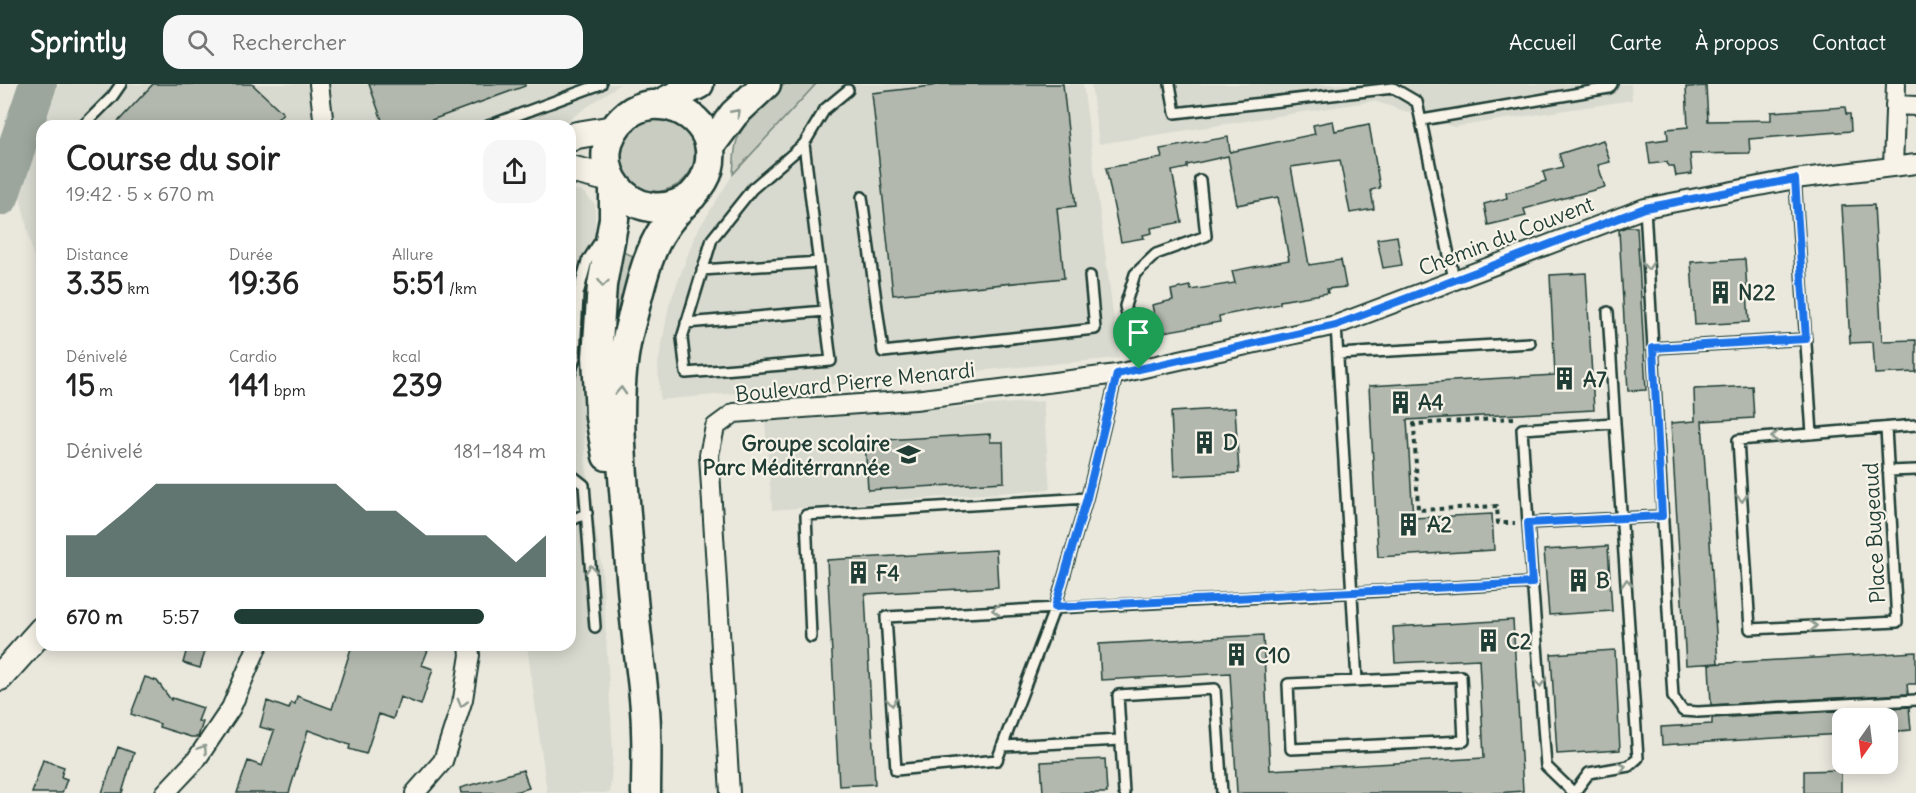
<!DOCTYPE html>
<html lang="fr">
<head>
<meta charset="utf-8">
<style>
	:root { --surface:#fff; --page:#f6f6f6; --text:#222; --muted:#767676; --accent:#1f3d34 }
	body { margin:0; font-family:Delius,sans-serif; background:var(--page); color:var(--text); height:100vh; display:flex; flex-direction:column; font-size:22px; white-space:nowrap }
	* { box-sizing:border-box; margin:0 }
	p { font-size:20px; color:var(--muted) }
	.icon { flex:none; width:33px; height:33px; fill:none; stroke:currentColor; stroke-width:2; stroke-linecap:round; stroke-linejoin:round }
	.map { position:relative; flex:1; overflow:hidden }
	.side { position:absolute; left:36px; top:36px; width:540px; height:531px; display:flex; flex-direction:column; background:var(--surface); border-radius:18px; box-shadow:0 3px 15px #0003 }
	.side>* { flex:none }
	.needle { width:39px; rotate:194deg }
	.tools { position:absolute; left:1832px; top:624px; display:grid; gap:12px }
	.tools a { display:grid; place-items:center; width:66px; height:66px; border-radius:12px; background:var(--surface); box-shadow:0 3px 15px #0003; font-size:30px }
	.pin { position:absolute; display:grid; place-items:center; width:51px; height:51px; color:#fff; margin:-62px -26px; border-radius:50% 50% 50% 0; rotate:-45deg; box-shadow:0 0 6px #0007 }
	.pin .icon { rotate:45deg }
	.round { display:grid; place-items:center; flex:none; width:63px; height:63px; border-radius:18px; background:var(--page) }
	.headline { display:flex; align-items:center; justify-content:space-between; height:102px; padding:0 30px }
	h1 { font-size:33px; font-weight:700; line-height:45px }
	.stats { display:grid; grid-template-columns:repeat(3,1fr); gap:9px; height:102px; padding:6px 30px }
	.stats div { display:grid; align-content:center }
	.stats b { font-size:30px; font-weight:700 }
	.stats small { font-size:16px; font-weight:400 }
	.stats p { font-size:16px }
	.chart { height:168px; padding:12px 30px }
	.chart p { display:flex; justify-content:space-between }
	.chart svg { width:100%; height:108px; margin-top:6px; fill:var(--accent); opacity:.7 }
	ul { padding:0 30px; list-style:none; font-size:20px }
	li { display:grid; grid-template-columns:96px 72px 1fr; align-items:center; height:45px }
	li i { height:15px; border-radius:8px; background:var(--accent) }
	header { display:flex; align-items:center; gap:36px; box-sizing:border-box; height:84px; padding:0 30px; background:var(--accent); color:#fff }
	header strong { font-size:28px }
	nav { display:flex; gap:33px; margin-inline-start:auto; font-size:21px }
	.search { width:420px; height:54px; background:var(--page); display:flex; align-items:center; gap:15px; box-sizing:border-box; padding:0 21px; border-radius:18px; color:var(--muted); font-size:22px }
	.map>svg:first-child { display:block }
	.built { fill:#d9dacf }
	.green { fill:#c8ccc1; stroke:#74847a; stroke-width:1.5 }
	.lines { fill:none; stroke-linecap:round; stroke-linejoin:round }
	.river { stroke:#9ca69c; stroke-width:38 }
	.building { fill:#b2b8ae; stroke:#1f3d34; stroke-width:1.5 }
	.lane-casing { stroke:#1f3d34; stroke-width:14 }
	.street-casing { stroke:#1f3d34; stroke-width:22 }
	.secondary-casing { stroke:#1f3d34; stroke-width:30 }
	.primary-casing { stroke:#1f3d34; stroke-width:33 }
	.path { stroke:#1f3d34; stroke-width:4; stroke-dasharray:4.5 4.5; stroke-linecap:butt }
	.lane { stroke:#f7f3e8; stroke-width:9 }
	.street { stroke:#f7f3e8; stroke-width:18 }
	.secondary { stroke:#f7f3e8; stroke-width:26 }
	.primary { stroke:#f7f3e8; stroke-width:28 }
	.oneway { stroke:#8b988e }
	.route-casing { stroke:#fff; stroke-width:12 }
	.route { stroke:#1a73e8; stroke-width:8 }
	.labels { text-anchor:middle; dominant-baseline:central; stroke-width:4.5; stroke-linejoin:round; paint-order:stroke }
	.street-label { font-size:21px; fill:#1f3d34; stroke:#f7f3e8 }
	.poi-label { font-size:21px; font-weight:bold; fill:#1f3d34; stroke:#f7f3e8; text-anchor:start }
</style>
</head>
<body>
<header>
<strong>Sprintly</strong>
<div class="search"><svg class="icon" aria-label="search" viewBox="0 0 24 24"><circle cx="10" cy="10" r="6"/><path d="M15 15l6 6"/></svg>Rechercher</div>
<nav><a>Accueil</a><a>Carte</a><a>À propos</a><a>Contact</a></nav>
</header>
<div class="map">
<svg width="1916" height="709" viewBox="0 0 1916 709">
	<rect width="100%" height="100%" fill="#eae8dd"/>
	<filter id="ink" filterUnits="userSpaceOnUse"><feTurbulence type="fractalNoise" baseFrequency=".0167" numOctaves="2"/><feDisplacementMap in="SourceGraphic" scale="12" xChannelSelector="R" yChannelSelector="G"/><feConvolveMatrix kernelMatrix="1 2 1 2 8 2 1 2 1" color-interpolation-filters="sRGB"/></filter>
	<g filter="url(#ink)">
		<!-- built -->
		<path class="built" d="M59 0H620L560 42H43Z
			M816 0H1083L1119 274 660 316 658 280 669 221 696 149 733 90Z
			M1091 0H1631L1632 16 1454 43 1374 17 1099 60Z
			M42 45V212L19 107Z
			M570 105 582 107 595 120V143L581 299 586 382 602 484 613 668 610 709H547L527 561H570Z
			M1043 317 1050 405 772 426 765 338Z"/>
		<!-- green -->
		<path class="green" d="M785 0H816L733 90C734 79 734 66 737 56 746 33 768 16 785 0Z
			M667 33C673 37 682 41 687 47 691 51 693 58 694 64 701 110 632 125 620 82 618 75 620 66 620 58L643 34Z
			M617 166 639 174 606 309Z"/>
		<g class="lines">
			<!-- river -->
			<path class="river" d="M0 113 38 0"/>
		</g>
		<!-- building -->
		<path class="building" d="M153 0H252L283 29 271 42H114Z
			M369 0H525V2L415 42H384Z
			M939 0H1063L1076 122 1057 124 1064 194 893 211 872 9 932 2Z
			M1706 2 1708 37 1771 36V28L1845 23 1846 30H1850L1851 47 1749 55 1750 69 1690 70 1692 90 1676 92 1674 82H1668L1667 78 1650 80 1647 58 1668 55 1667 45 1688 43 1686 3Z
			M1333 37 1335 47 1369 40 1380 104 1371 106 1374 125 1350 129 1340 76 1291 83 1309 181 1341 176 1346 203 1327 205 1328 209 1280 217V220L1219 232 1220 238 1158 249 1152 221 1173 216 1171 206 1190 202 1191 206 1235 199 1232 187 1289 176 1278 113 1237 121 1228 72 1187 81V84L1172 87 1182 138 1151 144 1152 149 1143 151 1144 154 1121 158 1106 84 1162 74 1160 65 1228 53 1230 68 1315 50 1313 41Z
			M1603 56 1610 78 1598 81 1605 103 1524 125 1526 132 1488 141 1484 120 1507 114 1506 109 1546 97 1543 88 1563 83 1559 70Z
			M1874 121 1882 257 1916 256V288L1875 290 1873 258 1850 259 1842 122Z
			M1626 143H1637L1646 306 1628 307 1619 146Z
			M1397 152 1402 181 1383 184 1377 155Z
			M1745 175 1749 238 1695 241 1691 178Z
			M1586 189 1594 326 1407 336 1413 434 1492 430 1494 466 1378 473 1369 302 1555 291 1550 191Z
			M1752 302 1754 334 1702 337 1718 579 1686 581 1671 339 1695 337 1694 305Z
			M1235 324 1239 389 1174 392 1171 328Z
			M990 350V358H1003L1004 398 868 406 865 357Z
			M1608 462 1612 527 1549 531 1544 466Z
			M996 466 998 503 865 510 875 700 839 702 827 476Z
			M1513 536 1523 707 1497 709H1237L1230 589 1101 596 1099 560 1263 551 1270 686 1484 674 1479 575 1395 579 1393 543Z
			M188 561H207L200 584 183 579Z
			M352 561 367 563 368 561H430L422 581 433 585 421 621 400 613 393 635 379 630 366 670 349 665 350 661 308 646 289 709H237L248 677 262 682 274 647 260 643 267 617 289 625 291 619 295 620 297 612 332 625Z
			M1615 566 1620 666 1557 670 1551 570Z
			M1916 568V600H1907L1908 610 1711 621 1709 580Z
			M145 593 157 597 171 616 172 614 203 624 198 637 203 638 198 653H191L159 643 160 640 131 630Z
			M1909 623 1911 646 1887 648V634H1842V650L1662 661 1661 643 1712 640V634Z
			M118 663 134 669 122 709H102Z
			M1105 675 1107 709H1043L1041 678Z
			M43 676 64 683 61 693 67 695 62 709H32Z
			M523 686 529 704 511 709H461L460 704Z
			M1841 686V709H1804V687Z"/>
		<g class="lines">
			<defs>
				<path id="lane" d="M1170 0 1175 29 1393 4 1417 18 1454 195
					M1422 36 1609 4 1612 0
					M83 42 112 13 121 0
					M488 42 601 0
					M804 60 752 105 712 155 682 254 686 289 831 277 804 60 825 25 848 6
					M1795 95 1812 350
					M862 113 883 268 1095 245 1090 192
					M1645 124 1673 613 1683 627 1698 628 1916 616
					M702 186 819 178
					M686 239 825 227
					M1336 241 1357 597
					M1653 264 1806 255
					M1338 270 1530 259
					M1139 286 1125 222 1135 190 1156 170 1206 152 1200 96
					M1117 290 1087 414 1055 523 997 676 896 686 886 533 1532 499
					M570 291 575 273 578 210 587 177 600 157
					M1886 344 1897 538 1750 545 1738 356 1916 341
					M1888 387 1916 386
					M570 390 584 401 595 543
					M570 437 587 429
					M1528 439 1522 345 1615 339 1608 228
					M811 553 806 431 1087 414
					M1461 592 1464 657 1291 665 1288 600Z
					M1003 662 1121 656
					M1124 709 1118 611 1215 605 1222 709
					M1574 709 1546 682 1528 439 1662 432
					M1574 709 1589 689 1629 682 1638 674 1615 339"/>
				<path id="street" d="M319 0 324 42
					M1895 21 1916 22
					M1893 83 1896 0
					M165 709 196 676 231 624 258 561
					M415 709 443 677 463 615 470 571 469 561
					M730 709 709 371 715 343 734 329 915 316 1117 290 1336 241 1645 124 1795 95 1916 80"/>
				<path id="secondary" d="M570 54 577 51 614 45
					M570 85 611 95
					M0 593 42 546"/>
				<path id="primary" d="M660 20 699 0
					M710 62 734 30 766 0
					M607 372 600 333 597 273 602 201 614 135V100
					M646 709C646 689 647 668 646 647 646 616 640 584 637 553 632 512 629 471 626 430 621 368 614 303 630 242 639 210 645 172 664 144 681 116 714 104 710 65 706 28 656 7 627 31 574 75 633 153 692 112"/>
			</defs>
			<!-- lane casing -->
			<use href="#lane" class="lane-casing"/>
			<!-- street casing -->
			<use href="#street" class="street-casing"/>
			<!-- secondary casing -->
			<use href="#secondary" class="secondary-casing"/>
			<!-- primary casing -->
			<use href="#primary" class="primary-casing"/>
			<!-- path -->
			<path class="path" d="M1514 334 1414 340 1418 426 1497 422 1498 439H1515"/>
			<!-- lane -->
			<use href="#lane" class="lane"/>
			<!-- street -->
			<use href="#street" class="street"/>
			<!-- secondary -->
			<use href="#secondary" class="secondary"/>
			<!-- primary -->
			<use href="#primary" class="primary"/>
		</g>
		<!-- one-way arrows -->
		<defs><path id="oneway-chevron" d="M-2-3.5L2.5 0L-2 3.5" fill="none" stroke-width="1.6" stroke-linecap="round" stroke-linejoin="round" transform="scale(1.5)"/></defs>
		<g class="oneway">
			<use href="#oneway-chevron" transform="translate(736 29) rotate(-48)"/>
			<use href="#oneway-chevron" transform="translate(1648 182) rotate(87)"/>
			<use href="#oneway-chevron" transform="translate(603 199) rotate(98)"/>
			<use href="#oneway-chevron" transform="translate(621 307) rotate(-87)"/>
			<use href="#oneway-chevron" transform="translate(1775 353) rotate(176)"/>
			<use href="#oneway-chevron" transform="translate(1742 414) rotate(87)"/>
			<use href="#oneway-chevron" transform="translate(591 485) rotate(-94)"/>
			<use href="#oneway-chevron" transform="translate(1627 499) rotate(-94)"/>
			<use href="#oneway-chevron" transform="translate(996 526) rotate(177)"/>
			<use href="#oneway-chevron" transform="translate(1813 542) rotate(-3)"/>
			<use href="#oneway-chevron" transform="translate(1540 599) rotate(86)"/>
			<use href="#oneway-chevron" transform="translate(892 618) rotate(86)"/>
			<use href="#oneway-chevron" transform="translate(462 619) rotate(105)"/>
			<use href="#oneway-chevron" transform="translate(203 665) rotate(-56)"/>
			<use href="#oneway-chevron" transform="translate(1622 683) rotate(-14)"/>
		</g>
	</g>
	<g class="lines" filter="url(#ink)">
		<defs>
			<path id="route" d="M1795 95 1806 255 1653 264 1662 432 1528 439 1532 499 1055 523 1087 414 1117 290 1336 241 1645 124Z"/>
		</defs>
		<!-- route casing -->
		<use href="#route" class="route-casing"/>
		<!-- route -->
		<use href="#route" class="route"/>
	</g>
	<!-- icons -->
	<defs>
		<symbol id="building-bare" viewBox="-9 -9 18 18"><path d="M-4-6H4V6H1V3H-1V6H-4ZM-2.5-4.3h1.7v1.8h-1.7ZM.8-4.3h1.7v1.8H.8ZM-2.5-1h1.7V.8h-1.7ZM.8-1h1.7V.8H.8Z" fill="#1f3d34" stroke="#f7f3e8" stroke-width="2.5" paint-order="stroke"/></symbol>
		<symbol id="school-bare" viewBox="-9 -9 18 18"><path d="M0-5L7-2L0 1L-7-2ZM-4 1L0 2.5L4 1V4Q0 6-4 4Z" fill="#1f3d34" stroke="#f7f3e8" stroke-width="2.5" paint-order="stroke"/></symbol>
	</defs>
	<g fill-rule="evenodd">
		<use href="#building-bare" x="1704" y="192" width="33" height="33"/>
		<use href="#building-bare" x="1548" y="278" width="33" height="33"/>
		<use href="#building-bare" x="1384" y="302" width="33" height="33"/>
		<use href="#building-bare" x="1188" y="342" width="33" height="33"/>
		<use href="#school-bare" x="892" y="354" width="33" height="33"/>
		<use href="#building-bare" x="1392" y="424" width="33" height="33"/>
		<use href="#building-bare" x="842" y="472" width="33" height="33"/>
		<use href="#building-bare" x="1562" y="480" width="33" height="33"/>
		<use href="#building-bare" x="1472" y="540" width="33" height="33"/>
		<use href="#building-bare" x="1220" y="554" width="33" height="33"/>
	</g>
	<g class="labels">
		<!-- street labels -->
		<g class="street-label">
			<text transform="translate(1506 152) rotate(-21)">Chemin du Couvent</text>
			<text transform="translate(855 298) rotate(-6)">Boulevard Pierre Menardi</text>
			<text transform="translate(1874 449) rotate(-93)">Place Bugeaud</text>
		</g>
		<!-- poi labels -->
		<g class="poi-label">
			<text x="1738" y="208">N22</text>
			<text x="1583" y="295">A7</text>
			<text x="1418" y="318">A4</text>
			<text x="1223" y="358">D</text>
			<text x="890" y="359" text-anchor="end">Groupe scolaire<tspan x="890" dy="24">Parc Méditérrannée</tspan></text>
			<text x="1427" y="440">A2</text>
			<text x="876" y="489">F4</text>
			<text x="1596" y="496">B</text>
			<text x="1506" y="557">C2</text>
			<text x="1255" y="571">C10</text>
		</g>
	</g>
</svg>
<div class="tools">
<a><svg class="needle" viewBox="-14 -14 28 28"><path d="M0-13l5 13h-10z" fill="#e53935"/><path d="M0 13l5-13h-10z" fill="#767676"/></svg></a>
</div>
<div class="pin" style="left:1139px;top:285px;background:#1e9e55"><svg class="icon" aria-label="arrive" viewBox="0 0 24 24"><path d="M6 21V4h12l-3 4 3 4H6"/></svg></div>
<section class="side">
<div class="headline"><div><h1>Course du soir</h1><p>19:42 · 5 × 670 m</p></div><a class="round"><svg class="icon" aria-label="share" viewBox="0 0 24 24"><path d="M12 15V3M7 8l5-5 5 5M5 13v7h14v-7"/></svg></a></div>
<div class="stats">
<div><p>Distance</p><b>3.35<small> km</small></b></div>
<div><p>Durée</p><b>19:36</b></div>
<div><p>Allure</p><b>5:51<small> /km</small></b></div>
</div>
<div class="stats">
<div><p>Dénivelé</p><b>15<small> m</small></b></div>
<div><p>Cardio</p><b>141<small> bpm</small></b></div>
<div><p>kcal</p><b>239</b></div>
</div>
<div class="chart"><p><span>Dénivelé</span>181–184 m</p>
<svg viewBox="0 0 160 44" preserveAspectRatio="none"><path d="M0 44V27L10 27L20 17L30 6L40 6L50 6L60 6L70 6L80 6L90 6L100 17L110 17L120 27L130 27L140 27L150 38L160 27V44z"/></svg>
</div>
<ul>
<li><b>670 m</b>5:57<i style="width:80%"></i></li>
</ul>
</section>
</div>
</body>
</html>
